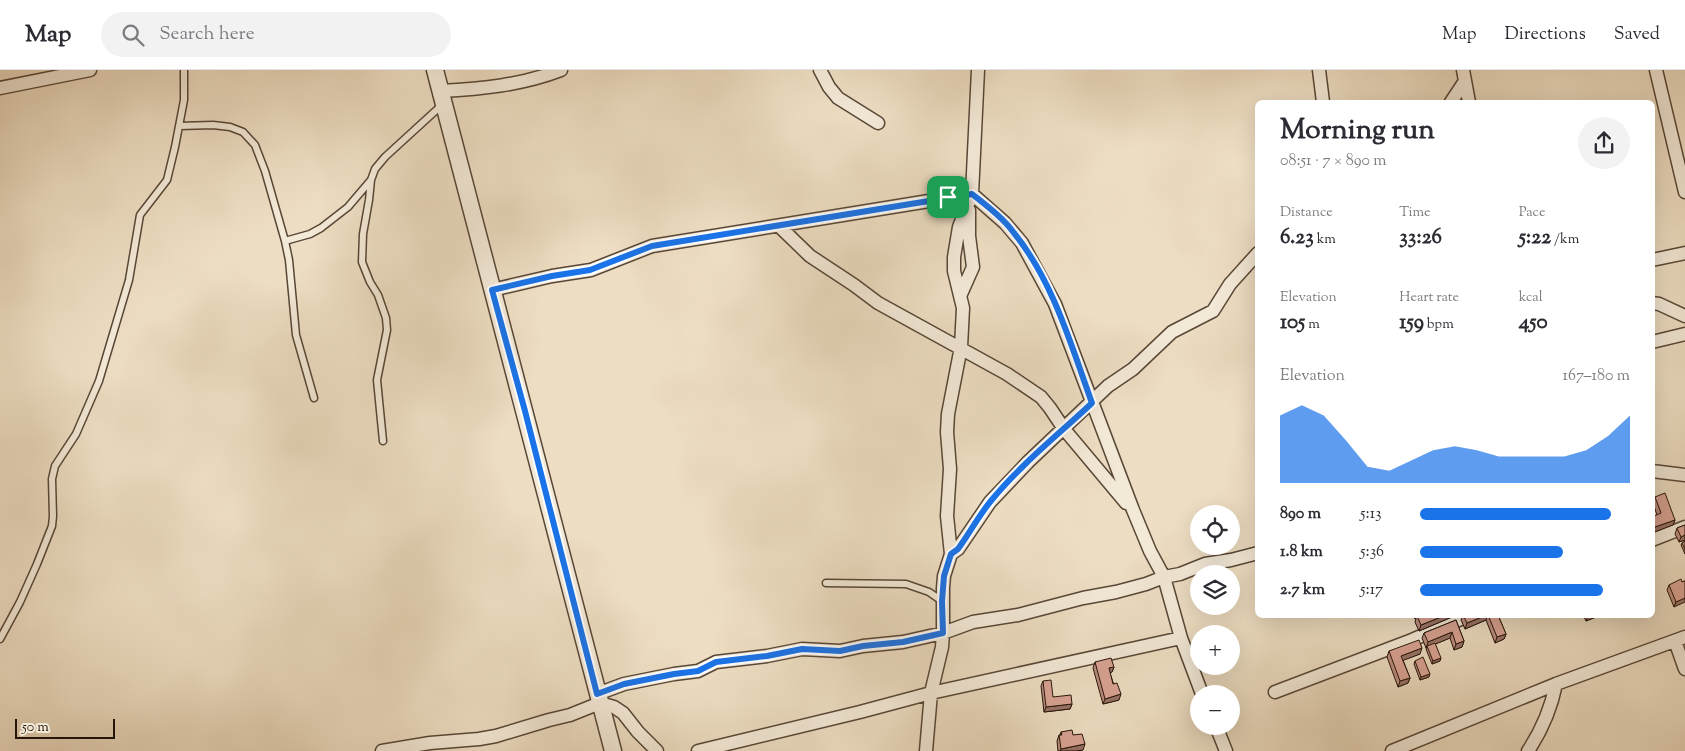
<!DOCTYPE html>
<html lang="en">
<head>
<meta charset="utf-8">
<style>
	:root { --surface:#fff; --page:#f2f2f3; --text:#2b2b33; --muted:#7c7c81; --line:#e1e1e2; --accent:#1a73e8 }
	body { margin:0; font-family:"Sorts Mill Goudy",serif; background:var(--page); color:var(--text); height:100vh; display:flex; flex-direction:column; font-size:19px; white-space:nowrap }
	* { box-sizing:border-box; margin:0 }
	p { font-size:16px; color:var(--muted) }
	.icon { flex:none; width:28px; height:28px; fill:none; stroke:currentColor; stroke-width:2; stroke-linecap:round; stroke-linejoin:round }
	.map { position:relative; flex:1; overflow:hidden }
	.panel { position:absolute; left:1255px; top:30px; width:400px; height:518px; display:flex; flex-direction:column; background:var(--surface); border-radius:8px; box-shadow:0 5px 20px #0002 }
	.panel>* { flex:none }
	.fabs { position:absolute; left:1190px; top:435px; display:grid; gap:10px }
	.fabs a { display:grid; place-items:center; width:50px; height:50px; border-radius:50%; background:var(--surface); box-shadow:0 5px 20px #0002; font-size:25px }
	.scale { position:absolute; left:15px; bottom:12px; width:100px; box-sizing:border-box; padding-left:5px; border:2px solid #261509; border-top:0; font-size:14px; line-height:18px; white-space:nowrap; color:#261509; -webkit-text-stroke:4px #f3e9d7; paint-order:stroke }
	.pin { position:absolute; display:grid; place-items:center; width:42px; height:42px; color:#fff; margin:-21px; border-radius:10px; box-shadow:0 2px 8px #0006 }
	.round { display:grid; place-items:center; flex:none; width:52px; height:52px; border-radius:26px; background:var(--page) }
	.summary { display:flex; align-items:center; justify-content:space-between; height:85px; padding:0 25px }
	h1 { font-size:28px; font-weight:800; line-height:38px }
	.stats { display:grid; grid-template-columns:repeat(3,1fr); gap:8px; height:85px; padding:5px 25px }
	.stats div { display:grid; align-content:center }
	.stats b { font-size:21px; font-weight:800 }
	.stats small { font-size:14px; font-weight:400 }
	.stats p { font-size:14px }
	.chart { height:140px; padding:10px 25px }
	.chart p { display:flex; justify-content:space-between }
	.chart svg { width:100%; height:90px; margin-top:5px; fill:var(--accent); opacity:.7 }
	ul { padding:0 25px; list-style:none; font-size:16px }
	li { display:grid; grid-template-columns:80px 60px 1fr; align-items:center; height:38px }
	li i { height:12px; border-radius:6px; background:var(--accent) }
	header { display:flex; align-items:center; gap:30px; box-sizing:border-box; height:70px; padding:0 25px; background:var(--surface); border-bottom:1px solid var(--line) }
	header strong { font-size:24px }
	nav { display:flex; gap:28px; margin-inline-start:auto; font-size:18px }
	.search { width:350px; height:45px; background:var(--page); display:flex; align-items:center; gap:12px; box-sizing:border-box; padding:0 18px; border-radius:28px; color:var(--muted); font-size:19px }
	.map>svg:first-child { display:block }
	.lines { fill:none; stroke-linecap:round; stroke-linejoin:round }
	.service-casing { stroke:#584737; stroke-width:9 }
	.minor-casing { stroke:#584737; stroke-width:15 }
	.tertiary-casing { stroke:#584737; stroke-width:19 }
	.service { stroke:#f3e9d7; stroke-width:6 }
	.minor { stroke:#f3e9d7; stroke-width:12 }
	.tertiary { stroke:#f3e9d7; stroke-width:16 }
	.wall { fill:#bb8c7f; stroke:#261509 }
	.shaded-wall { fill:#987268; stroke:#261509 }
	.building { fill:#d9a394; stroke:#261509 }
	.route-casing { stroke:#fff; stroke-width:10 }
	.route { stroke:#1a73e8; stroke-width:6 }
</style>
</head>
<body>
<header>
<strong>Map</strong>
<div class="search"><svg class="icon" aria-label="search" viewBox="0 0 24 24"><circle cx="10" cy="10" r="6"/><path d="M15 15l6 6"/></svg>Search here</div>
<nav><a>Map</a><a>Directions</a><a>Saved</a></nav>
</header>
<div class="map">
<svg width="1685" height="681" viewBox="0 0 1685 681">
	<rect width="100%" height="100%" fill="#edddc2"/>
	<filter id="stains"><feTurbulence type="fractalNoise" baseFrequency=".004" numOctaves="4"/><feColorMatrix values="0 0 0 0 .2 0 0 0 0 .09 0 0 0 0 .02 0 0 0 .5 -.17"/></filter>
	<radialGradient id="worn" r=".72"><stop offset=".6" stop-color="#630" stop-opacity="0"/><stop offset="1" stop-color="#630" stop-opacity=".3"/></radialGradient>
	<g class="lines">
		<defs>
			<path id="service" d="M179 56 213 55 230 57 243 62 255 75 265 101 285 171 289 190 296 265 314 328
				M371 110 369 130 363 164 362 192 370 212 378 225 386 248 387 260 377 310 383 371
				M285 171 310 164 321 158 348 137 371 110 375 99 385 87 443 34
				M826 513 906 514 929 522 942 531
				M0 569 20 532 37 494 52 456 53 446 52 409 55 396 76 364 99 311 129 210 140 145 167 110 175 77 184 30V0"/>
			<path id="minor" d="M820 0 829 17 838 28 878 53
				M1319 0 1323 32
				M1463 0 1469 32
				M1656 0 1685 122
				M0 18 90 0
				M440 21C482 19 522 15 561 0
				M1451 32 1465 11
				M779 156 810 186 854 215 878 233 1007 304 1041 327 1050 338 1064 359 1126 433
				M1652 190 1685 183
				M492 220 552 206 591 200 652 176 972 124 1005 153 1022 173 1055 234 1133 440 1150 481 1164 507 1181 568 1202 624
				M961 224 973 197 969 166V140
				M1652 233 1659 234 1685 246
				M1652 272 1685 264
				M1652 401 1685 405
				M1652 470 1685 457
				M951 484 958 479 990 432 1028 392 1108 316 1133 299 1172 262 1213 241 1230 214 1258 183
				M1675 571 1685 599
				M1275 622 1412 570 1470 545
				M597 624 624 614 674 604 698 601 716 592 767 586 802 579 840 581 863 576 903 572 943 563 973 552 1018 545 1083 528 1116 522 1146 514 1164 507 1180 504 1205 494 1231 490 1258 483
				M1216 656 1226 681
				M382 681 430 673 479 669 496 666 549 650 570 645 600 633 614 637 623 643 638 662 657 681
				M698 681 860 642 931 623 1181 568
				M926 681 931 623 942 577 943 563V518L944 506 951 484 947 446 950 399 947 362 948 344 961 277 963 238 954 201V187L959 157 972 124 978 0
				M1392 681 1556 614 1685 567
				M1528 681C1542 660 1551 639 1556 614"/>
			<path id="tertiary" d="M435 0 613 681"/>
		</defs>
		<!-- service casing -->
		<use href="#service" class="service-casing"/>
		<!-- minor casing -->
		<use href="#minor" class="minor-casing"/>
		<!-- tertiary casing -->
		<use href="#tertiary" class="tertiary-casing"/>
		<!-- service -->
		<use href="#service" class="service"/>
		<!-- minor -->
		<use href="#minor" class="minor"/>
		<!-- tertiary -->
		<use href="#tertiary" class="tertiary"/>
	</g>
	<!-- wall -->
	<path class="wall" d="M1655 427 1675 450 1673 455 1657 445 1653 433Z
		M1685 455V470L1679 472 1675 464 1677 458Z
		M1685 471V484L1681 475 1682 473Z
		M1685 511 1674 537 1667 520 1669 515Z
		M1413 545H1453L1452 547 1419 561 1415 552 1416 548 1415 549Z
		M1463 545H1498L1506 564 1504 569 1495 573 1486 550 1465 559 1461 550Z
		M1583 545H1601L1586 551Z
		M1456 550 1464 571 1462 577 1454 580 1450 568 1435 574 1440 591 1432 594 1426 579 1427 577 1426 578 1422 568 1424 563Z
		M1389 581 1420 584 1403 590 1410 608 1408 613 1398 617 1387 587Z
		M1415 591 1429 607 1420 610 1414 594Z
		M1095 592 1114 597 1112 602 1110 603 1119 630 1103 634 1093 598Z
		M1043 611 1053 627 1072 634 1070 639 1044 642 1041 616Z
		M1061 662 1073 665 1083 680 1076 681H1058L1057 671 1059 665H1060Z"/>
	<!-- shaded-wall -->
	<path class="shaded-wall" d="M1675 450 1673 455 1652 463V458Z
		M1685 465V470L1679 472 1681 467Z
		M1685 528V532L1674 537 1676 532Z
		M1446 545H1453L1452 547 1419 561 1421 555Z
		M1487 545H1488L1486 550 1465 559 1467 553Z
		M1589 545H1601L1586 551 1588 546Z
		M1452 562 1450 568 1426 578 1428 572Z
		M1506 564 1504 569 1495 573 1497 567Z
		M1464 571 1462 577 1454 580 1456 574Z
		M1422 578 1420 584 1399 592 1401 586Z
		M1441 588 1440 591 1432 594 1433 591Z
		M1114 597 1112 602 1107 604 1109 598Z
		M1430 604 1429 607 1420 610 1421 607Z
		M1410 608 1408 613 1398 617 1400 611Z
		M1121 624 1119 630 1103 634 1105 629Z
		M1072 634 1070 639 1044 642 1046 637Z
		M1085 674 1083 680 1076 681H1060L1061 679Z"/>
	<!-- building -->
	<path class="building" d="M1665 423 1675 450 1652 458V447L1661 443 1655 427Z
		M1685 455V465L1681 467 1677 458Z
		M1685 471V479L1682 473Z
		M1681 509 1682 512 1685 511V528L1676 532 1669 515Z
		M1419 545H1446L1421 555 1417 546Z
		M1463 545H1487L1467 553Z
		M1488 545H1498L1506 564 1497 567Z
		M1456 550 1464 571 1456 574 1452 562 1428 572 1424 563Z
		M1419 570 1422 578 1401 586 1410 608 1400 611 1389 581Z
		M1435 573 1441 588 1433 591 1427 576Z
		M1423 587 1430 604 1421 607 1415 591Z
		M1111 588 1114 597 1109 598 1113 614 1117 613 1121 624 1105 629 1095 592Z
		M1051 610 1053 627 1071 625 1072 634 1046 637 1043 611Z
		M1072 660 1073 665 1082 664 1085 674 1061 679 1059 665H1062L1061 662Z"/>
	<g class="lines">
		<defs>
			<path id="route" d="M972 124C987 136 1003 148 1014 163 1053 211 1071 275 1092 333 1058 365 1020 395 990 432 978 447 969 464 958 479L951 484 944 506 942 531 943 563 903 572 863 576 840 581 802 579 767 586 716 592 698 601 674 604 624 614 597 624 525 341 492 220 552 206 590 200 652 176Z"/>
		</defs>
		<!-- route casing -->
		<use href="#route" class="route-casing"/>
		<!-- route -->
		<use href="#route" class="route"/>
	</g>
	<rect width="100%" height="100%" filter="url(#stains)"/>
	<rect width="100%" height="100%" fill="url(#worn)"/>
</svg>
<div class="fabs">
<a><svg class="icon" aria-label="locate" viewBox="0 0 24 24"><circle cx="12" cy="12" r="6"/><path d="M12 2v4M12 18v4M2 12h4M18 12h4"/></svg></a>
<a><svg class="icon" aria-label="layers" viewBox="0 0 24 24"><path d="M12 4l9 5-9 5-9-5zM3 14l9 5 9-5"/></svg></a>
<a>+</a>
<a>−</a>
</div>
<div class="scale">50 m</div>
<div class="pin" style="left:948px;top:127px;background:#1e9e55"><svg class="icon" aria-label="arrive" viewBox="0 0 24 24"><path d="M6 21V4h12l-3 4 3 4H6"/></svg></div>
<section class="panel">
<div class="summary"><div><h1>Morning run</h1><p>08:51 · 7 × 890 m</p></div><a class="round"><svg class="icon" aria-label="share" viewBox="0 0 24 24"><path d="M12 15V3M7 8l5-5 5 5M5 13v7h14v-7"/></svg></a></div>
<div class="stats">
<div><p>Distance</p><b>6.23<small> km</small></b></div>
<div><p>Time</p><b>33:26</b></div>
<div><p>Pace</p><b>5:22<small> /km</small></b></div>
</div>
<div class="stats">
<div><p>Elevation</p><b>105<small> m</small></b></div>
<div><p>Heart rate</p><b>159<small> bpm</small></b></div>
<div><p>kcal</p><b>450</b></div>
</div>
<div class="chart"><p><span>Elevation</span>167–180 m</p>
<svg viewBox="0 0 160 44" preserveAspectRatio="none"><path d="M0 44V11L10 6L20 11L30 23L40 36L50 38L60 33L70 28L80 26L90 28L100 31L110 31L120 31L130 31L140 28L150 21L160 11V44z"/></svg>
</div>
<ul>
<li><b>890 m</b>5:13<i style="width:91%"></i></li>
<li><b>1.8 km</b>5:36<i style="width:68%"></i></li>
<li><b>2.7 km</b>5:17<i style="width:87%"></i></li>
</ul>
</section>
</div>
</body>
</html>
